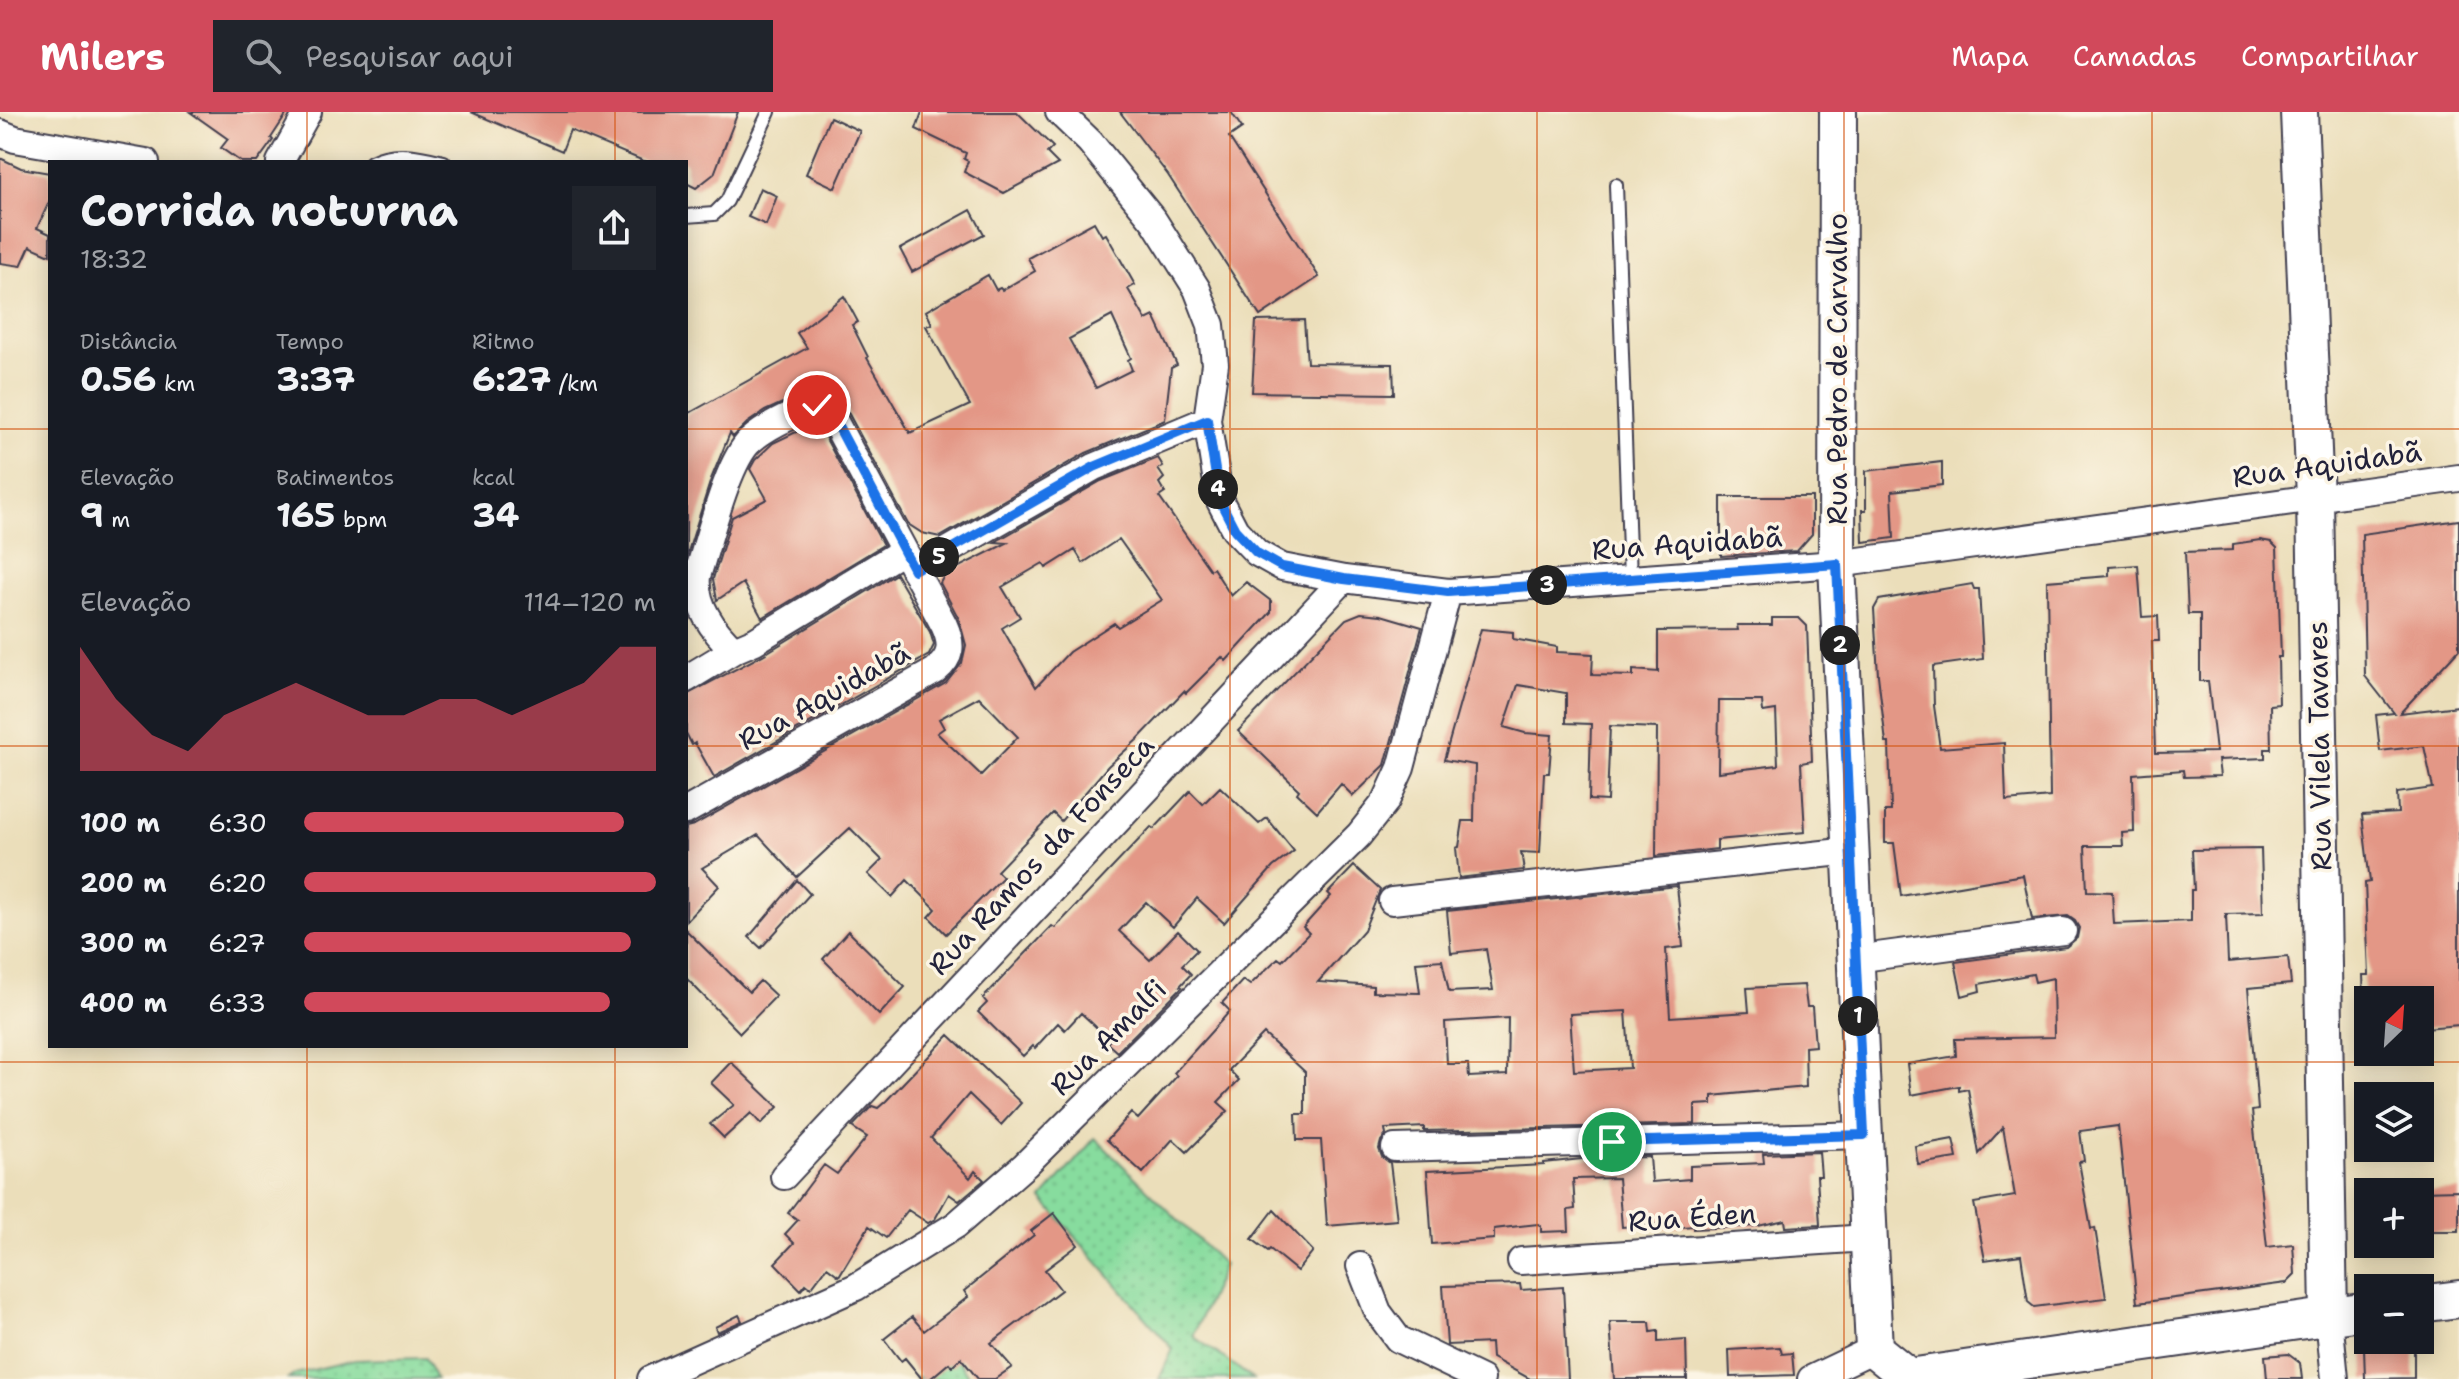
<!DOCTYPE html>
<html lang="pt">
<head>
<meta charset="utf-8">
<style>
	:root { --surface:#171b24; --page:#20242c; --text:#f1f3f6; --muted:#9ea1a6; --accent:#d1495b }
	body { margin:0; font-family:"Shantell Sans",sans-serif; background:var(--page); color:var(--text); height:100vh; display:flex; flex-direction:column; font-size:30px; white-space:nowrap }
	* { box-sizing:border-box; margin:0 }
	p { font-size:26px; color:var(--muted) }
	.icon { flex:none; width:44px; height:44px; fill:none; stroke:currentColor; stroke-width:2; stroke-linecap:round; stroke-linejoin:round }
	.map { position:relative; flex:1; overflow:hidden }
	.side { position:absolute; left:48px; top:48px; width:640px; height:888px; display:flex; flex-direction:column; background:var(--surface); border-radius:0px; box-shadow:0 4px 20px #0003 }
	.side>* { flex:none }
	.needle { width:52px; rotate:25deg }
	.buttons { position:absolute; left:2354px; top:874px; display:grid; gap:16px }
	.buttons a { display:grid; place-items:center; width:80px; height:80px; border-radius:0px; background:var(--surface); box-shadow:0 4px 20px #0003; font-size:40px }
	.pin { position:absolute; display:grid; place-items:center; width:68px; height:68px; color:#fff; margin:-34px; border:4px solid #fff; border-radius:50%; box-shadow:0 2px 8px #0007 }
	.km { position:absolute; width:40px; height:40px; margin:-20px; border-radius:50%; background:#222; color:#fff; font-size:22px; line-height:40px; text-align:center }
	.round { display:grid; place-items:center; flex:none; width:84px; height:84px; border-radius:0px; background:var(--page) }
	.summary { display:flex; align-items:center; justify-content:space-between; height:136px; padding:0 32px }
	h1 { font-size:44px; font-weight:700; line-height:60px }
	.metrics { display:grid; grid-template-columns:repeat(3,1fr); gap:12px; height:136px; padding:8px 32px }
	.metrics div { display:grid; align-content:center }
	.metrics b { font-size:34px; font-weight:700 }
	.metrics small { font-size:22px; font-weight:400 }
	.metrics p { font-size:22px }
	.chart { height:224px; padding:16px 32px }
	.chart p { display:flex; justify-content:space-between }
	.chart svg { width:100%; height:144px; margin-top:8px; fill:var(--accent); opacity:.7 }
	ul { padding:0 32px; list-style:none; font-size:26px }
	li { display:grid; grid-template-columns:128px 96px 1fr; align-items:center; height:60px }
	li i { height:20px; border-radius:10px; background:var(--accent) }
	header { display:flex; align-items:center; gap:48px; box-sizing:border-box; height:112px; padding:0 40px; background:var(--accent); color:#fff }
	header strong { font-size:38px }
	nav { display:flex; gap:44px; margin-inline-start:auto; font-size:28px }
	.search { width:560px; height:72px; background:var(--page); display:flex; align-items:center; gap:20px; box-sizing:border-box; padding:0 28px; border-radius:0px; color:var(--muted); font-size:30px }
	.map>svg:first-child { display:block }
	.grass { fill:url(#grass-dots); stroke:#547f6c; stroke-width:2 }
	.building { fill:#e39786; fill-rule:evenodd }
	.lines { fill:none; stroke-linecap:round; stroke-linejoin:round }
	.lane-casing { stroke:#403e4e; stroke-width:16 }
	.street-casing { stroke:#403e4e; stroke-width:30 }
	.secondary-casing { stroke:#403e4e; stroke-width:40 }
	.lane { stroke:#fff; stroke-width:12 }
	.street { stroke:#fff; stroke-width:26 }
	.secondary { stroke:#fff; stroke-width:36 }
	.route-casing { stroke:#fff; stroke-width:16 }
	.route { stroke:#1a73e8; stroke-width:10 }
	.grid { fill:none; stroke:#d45411; stroke-width:2; stroke-opacity:0.55 }
	.labels { text-anchor:middle; dominant-baseline:central; stroke-width:7; stroke-linejoin:round; paint-order:stroke }
	.street-label { font-size:28px; fill:#22223b; stroke:#fcf5e5 }
</style>
</head>
<body>
<header>
<strong>Milers</strong>
<div class="search"><svg class="icon" aria-label="search" viewBox="0 0 24 24"><circle cx="10" cy="10" r="6"/><path d="M15 15l6 6"/></svg>Pesquisar aqui</div>
<nav><a>Mapa</a><a>Camadas</a><a>Compartilhar</a></nav>
</header>
<div class="map">
<svg width="2459" height="1267" viewBox="0 0 2459 1267">
	<defs>
		<pattern id="grass-dots" width="8" height="8" patternUnits="userSpaceOnUse" patternTransform="scale(2)"><rect width="8" height="8" fill="#87dc9e"/><path d="M2 2h.1M6 6h.1" fill="none" stroke="#74bc89" stroke-width="1.8" stroke-linecap="round"/></pattern>
	</defs>
	<rect width="100%" height="100%" fill="#fcf5e5"/>
	<filter id="ink" filterUnits="userSpaceOnUse"><feTurbulence type="fractalNoise" baseFrequency=".0125" numOctaves="2"/><feDisplacementMap in="SourceGraphic" scale="16" xChannelSelector="R" yChannelSelector="G"/><feConvolveMatrix kernelMatrix="1 2 1 2 8 2 1 2 1" color-interpolation-filters="sRGB"/></filter>
	<filter id="wash" filterUnits="userSpaceOnUse"><feTurbulence type="fractalNoise" baseFrequency=".006" numOctaves="4" result="noise"/><feDisplacementMap in="SourceGraphic" scale="32" xChannelSelector="R" yChannelSelector="G"/><feGaussianBlur stdDeviation="1.8" result="paint"/><feColorMatrix in="noise" values="0 0 0 0 0 0 0 0 0 0 0 0 0 0 0 0 0 1.4 0 .05"/><feComposite in="paint" operator="in"/></filter>
	<g filter="url(#wash)">
		<rect width="100%" height="100%" fill="#ebdeba"/>
		<!-- grass -->
		<path class="grass" d="M1095 1026 1224 1153 1193 1224 1253 1267H1159L1173 1237 1042 1087Z
			M425 1246 436 1267H288L295 1262 355 1248Z
			M957 1246 970 1267H914Z"/>
		<g id="blocks">
			<!-- building -->
			<path class="building" d="M190 0H288L271 26 273 28 257 50H241L221 36 228 27Z
				M471 0H738L714 62 696 76 686 71V50H646L570 18 562 39Z
				M922 0H1017L1053 35 1047 41 1058 52 1004 81 964 60 968 49 964 47 966 41 916 17Z
				M1120 0H1231L1242 16 1229 25 1319 165 1260 204 1168 63Z
				M830 5 860 19 835 76 806 62Z
				M0 46 21 56 50 61V88L37 116 50 122V143L30 134 21 154 0 151Z
				M760 76 777 84 766 113 748 105Z
				M971 98 984 122 912 160 900 137Z
				M1094 110 1102 124 1106 122 1135 173 1128 177 1146 208 1154 204 1177 253 1171 256 1165 308 1086 341 940 425 922 421 908 412 844 293 829 280 811 278 765 299 747 311 733 325 730 321 711 367 686 446V303L807 236 797 221 844 184 858 210 852 213 868 245 867 246 910 321 970 293 926 214 932 212 926 199 988 163 996 178 1000 176 1002 178 1035 159 1028 146ZM1112 204 1131 246 1128 248 1132 258 1096 276 1069 227Z
				M1304 208 1307 251 1393 252 1394 282 1252 280 1256 209Z
				M817 310 883 433 762 506 743 471 717 488 713 467 732 405 767 387 750 357 755 348 773 331Z
				M1158 346 1163 354 1158 357 1164 366 1159 371 1165 381 1159 385 1210 458 1213 456 1231 484 1246 470 1271 489V500L1226 549 1222 545 1186 581 1184 579 1138 627 1108 654 1061 709 1053 701 997 759 1003 765 946 822 929 805 936 797 907 768 892 785 868 762 882 748 850 716 797 765 758 723 702 756 719 774 686 809V715L694 713 946 571 962 551 966 533 959 507 940 471 945 462 1007 431 995 430 1101 369ZM1119 427 1162 488 1118 515 1114 511 1069 540 1036 575 1002 516 1020 505 1002 475 1043 451 1046 456 1075 438 1083 451ZM979 585 1018 625 981 663 937 621 944 616 939 607Z
				M1942 350V373L1892 379 1894 426 1863 430 1862 398H1866V359Z
				M1721 385H1812V422L1797 439 1721 444Z
				M2459 408V537L2400 601 2459 594V913L2425 916 2424 888H2364L2363 863H2369L2365 771 2370 770 2362 703 2398 701 2397 681 2433 676 2424 634 2380 639 2376 603 2394 601 2365 564 2362 422Z
				M2260 428 2271 430 2277 436 2281 545H2278L2279 592 2270 593 2271 637H2265V646L2218 648 2220 664 2184 665 2183 658 2133 662 2134 720 2122 721 2123 734H2085L2087 779 2112 780 2114 812 2191 809V778H2194L2192 738 2261 737 2263 801 2226 802 2228 850 2288 845 2291 872 2248 876 2258 998 2252 999 2267 1135 2293 1132 2295 1162 2286 1171 2137 1191 2118 1014 2080 1019 2084 1049 2079 1050 2091 1117 2095 1116 2106 1186 2034 1195 2028 1190 2021 1143 1985 1148 1974 1091 2015 1084 2003 1015 1979 1042 1968 977 1959 979V974L1911 983 1907 952 1956 944 1955 927 2054 925 2053 866 2035 870 2033 862 1979 872 1980 879 1962 884 1955 850 2066 835 2077 826 2079 816 2075 809 2068 804 2032 807 2023 763 1901 784 1894 731H1885V699H1891L1889 631H1886L1878 563 1874 497 1879 488 1972 472 1974 477H1979L1983 547 1933 554 1934 594 1940 636 2004 631 2006 689 2050 685 2047 469 2109 464V455L2138 453 2142 505 2158 504 2159 529H2152L2155 641 2216 640 2208 569H2200V502H2188L2185 440 2233 438V432Z
				M896 462 930 520 934 533 929 543 714 665 695 631 692 633 686 621V583L763 543Z
				M1361 501 1381 503 1422 515 1385 653 1353 684 1341 672 1317 700 1297 681 1299 678 1238 619 1346 507Z
				M1772 506H1799L1807 514 1812 649 1801 651 1805 720 1717 728V737L1656 744 1657 616 1610 614 1607 689 1589 688 1591 612 1566 611V581L1518 573 1504 615 1525 621 1552 623 1549 661H1544L1540 741 1521 740 1524 758 1459 766 1456 736 1459 735 1463 709H1474L1475 653 1444 648 1481 517 1513 520V527L1557 535V540L1593 542 1592 563 1633 564V558L1658 560V519L1738 518 1737 513H1772ZM1719 589H1762L1763 600 1776 598 1778 653 1718 660Z
				M1220 675 1259 712 1267 706 1294 739 1273 755 1224 811 1197 786 1173 815 1146 790 1119 819 1150 848 1178 819 1197 838 1182 853 1191 862 1180 874 1182 875 1117 940 1107 931 1110 928 1081 901 1065 918 1058 911 1035 936 1033 934 1023 944 978 900 987 891 983 886 1052 814 1055 816 1151 715 1154 717 1190 679 1203 692Z
				M1354 754 1380 778 1364 818 1318 870 1373 874V880L1420 881 1416 850 1442 848 1449 880 1493 878 1486 837 1451 841 1447 799 1677 774 1683 835 1666 837 1670 905 1749 900 1747 876 1804 873 1807 895H1812L1815 934 1805 935 1806 975 1712 984V992L1695 993V1012L1424 1019V1015L1385 1017 1386 1023 1381 1029 1379 1037 1382 1045 1390 1051 1397 1108 1327 1114 1321 1028H1297L1296 1002H1305V960L1264 922 1229 958 1239 968 1218 990 1228 999 1187 1040 1173 1027 1143 1061 1107 1028 1131 1001 1138 1007 1177 964 1174 961 1230 899 1222 891 1243 868 1250 873 1278 846 1282 849 1309 821 1303 815 1331 784 1328 781ZM1626 899 1630 956 1574 959 1570 902ZM1508 906 1507 963 1469 965 1468 952H1447L1445 910Z
				M797 768 810 782 761 836 749 825Z
				M686 818 749 880 760 869 776 884 740 921 686 866Z
				M848 819 905 875 879 903 823 847Z
				M949 923 1021 991 1001 1013 969 982 931 1026 970 1066 975 1059 984 1068 959 1089 949 1082 935 1107 928 1111 908 1098 886 1126 869 1114 839 1164 827 1155 811 1176 806 1172 801 1178 775 1151 794 1131 785 1122 798 1108 788 1101 824 1053 837 1062 867 1025 852 1015 872 994 878 996 886 989Z
				M731 950 778 995 761 1012 751 1001 724 1026 710 1012 734 993 711 971Z
				M1953 1027 1957 1046 1918 1052 1915 1034Z
				M1819 1040 1821 1064H1817L1820 1113 1786 1115 1785 1108 1758 1114 1693 1117V1114L1659 1117V1112L1622 1115 1618 1066 1573 1067 1575 1097 1568 1098 1569 1119 1541 1120V1114L1538 1112 1494 1117V1127L1432 1132 1427 1059 1544 1053V1051L1582 1047 1650 1045 1652 1070 1690 1067V1054L1764 1051 1763 1042Z
				M2459 1078V1119H2420V1079Z
				M1274 1098 1313 1139 1297 1159 1270 1137 1268 1139 1252 1127Z
				M1054 1101 1078 1133 1045 1158 1061 1178 991 1231 1012 1255 995 1267H978L961 1246 952 1255 949 1251 930 1267H922L905 1246 901 1249 884 1227 912 1205 924 1219 968 1185 964 1179 1034 1123 1031 1119Z
				M1520 1172 1521 1178 1563 1175 1568 1267H1530L1492 1246 1491 1231 1447 1233 1443 1174Z
				M739 1203 742 1209 717 1220 715 1215Z
				M1610 1210H1650L1651 1220 1658 1219V1230L1686 1228 1687 1267H1614Z
				M2383 1228H2414V1266L2365 1267 2364 1235 2370 1230Z
				M1780 1235 1782 1242 1792 1241 1794 1263 1730 1265 1729 1238Z
				M2288 1242 2300 1251 2302 1267H2267L2265 1244Z"/>
		</g>
	</g>
	<g filter="url(#ink)">
		<use href="#blocks" fill-opacity="0" stroke="#403e4e" stroke-width="2"/>
		<g class="lines">
			<defs>
				<path id="lane" d="M371 50C394 38 420 44 444 50
					M1616 73 1630 467
					M686 104 714 102 727 89 769 0"/>
				<path id="street" d="M1059 0 1090 30 1154 109 1197 177 1211 213 1215 252 1207 308 1220 389 1235 418 1257 441 1282 455 1344 467 1448 480 1837 452 2459 366
					M0 21 15 27 146 50
					M280 50 308 0
					M914 458 1094 355 1207 308
					M686 567 734 538
					M686 699 935 559C952 545 953 533 944 513L830 301 824 295 817 293C796 301 767 313 750 329 727 350 708 432 697 464 694 492 713 519 734 538L755 529 903 439
					M1392 789 1850 739
					M1855 847 2063 819
					M1395 1036 1864 1023
					M784 1064 1344 467
					M1521 1149 1867 1126
					M1360 1154 1378 1200 1398 1227 1481 1267
					M2329 1205 2335 1267
					M651 1267 856 1175 956 1113 1025 1053 1359 723 1386 689 1401 656 1448 480
					M1811 1267 1874 1237"/>
				<path id="secondary" d="M1838 0 1837 452 1874 1237 1909 1265 2368 1199
					M2299 0 2315 386 2329 1205
					M2420 1192 2459 1187"/>
			</defs>
			<!-- lane casing -->
			<use href="#lane" class="lane-casing"/>
			<!-- street casing -->
			<use href="#street" class="street-casing"/>
			<!-- secondary casing -->
			<use href="#secondary" class="secondary-casing"/>
			<!-- lane -->
			<use href="#lane" class="lane"/>
			<!-- street -->
			<use href="#street" class="street"/>
			<!-- secondary -->
			<use href="#secondary" class="secondary"/>
		</g>
	</g>
	<g class="lines" filter="url(#ink)">
		<defs>
			<path id="route" d="M817 293 824 295 836 310 914 458 1094 355 1207 308 1220 389 1235 418 1257 441 1282 455 1344 467 1448 480 1837 452 1864 1023 1612 1030"/>
		</defs>
		<!-- route casing -->
		<use href="#route" class="route-casing"/>
		<!-- route -->
		<use href="#route" class="route"/>
	</g>
	<!-- grid -->
	<path class="grid" d="M307 0V50M615 0V50M922 0V1267M1230 0V1267M1537 0V1267M1844 0V1267M2152 0V1267M0 317H50M686 317H2459M0 634H50M686 634H2459M307 934V1267M615 934V1267M0 950H2459"/>
	<g class="labels">
		<!-- street labels -->
		<g class="street-label">
			<text transform="translate(1837 257) rotate(-90)">Rua Pedro de Carvalho</text>
			<text transform="translate(2327 352) rotate(-8)">Rua Aquidabã</text>
			<text transform="translate(1687 431) rotate(-4)">Rua Aquidabã</text>
			<text transform="translate(824 584) rotate(-29)">Rua Aquidabã</text>
			<text transform="translate(2319 634) rotate(-91)">Rua Vilela Tavares</text>
			<text transform="translate(1041 743) rotate(-47)">Rua Ramos da Fonseca</text>
			<text transform="translate(1108 925) rotate(-45)">Rua Amalfi</text>
			<text transform="translate(1692 1105) rotate(-4)">Rua Éden</text>
		</g>
	</g>
</svg>
<div class="buttons">
<a><svg class="needle" viewBox="-14 -14 28 28"><path d="M0-13l5 13h-10z" fill="#e53935"/><path d="M0 13l5-13h-10z" fill="#9ea1a6"/></svg></a>
<a><svg class="icon" aria-label="layers" viewBox="0 0 24 24"><path d="M12 4l9 5-9 5-9-5zM3 14l9 5 9-5"/></svg></a>
<a>+</a>
<a>−</a>
</div>
<div class="pin" style="left:1612px;top:1030px;background:#1e9e55"><svg class="icon" aria-label="arrive" viewBox="0 0 24 24"><path d="M6 21V4h12l-3 4 3 4H6"/></svg></div>
<div class="pin" style="left:817px;top:293px;background:#d93025"><svg class="icon" aria-label="check" viewBox="0 0 24 24"><path d="M5 12l5 5 9-10"/></svg></div>
<b class="km" style="left:1858px;top:904px">1</b>
<b class="km" style="left:1840px;top:533px">2</b>
<b class="km" style="left:1547px;top:473px">3</b>
<b class="km" style="left:1218px;top:377px">4</b>
<b class="km" style="left:939px;top:445px">5</b>
<section class="side">
<div class="summary"><div><h1>Corrida noturna</h1><p>18:32</p></div><a class="round"><svg class="icon" aria-label="share" viewBox="0 0 24 24"><path d="M12 15V3M7 8l5-5 5 5M5 13v7h14v-7"/></svg></a></div>
<div class="metrics">
<div><p>Distância</p><b>0.56<small> km</small></b></div>
<div><p>Tempo</p><b>3:37</b></div>
<div><p>Ritmo</p><b>6:27<small> /km</small></b></div>
</div>
<div class="metrics">
<div><p>Elevação</p><b>9<small> m</small></b></div>
<div><p>Batimentos</p><b>165<small> bpm</small></b></div>
<div><p>kcal</p><b>34</b></div>
</div>
<div class="chart"><p><span>Elevação</span>114–120 m</p>
<svg viewBox="0 0 160 44" preserveAspectRatio="none"><path d="M0 44V6L10 22L20 33L30 38L40 27L50 22L60 17L70 22L80 27L90 27L100 22L110 22L120 27L130 22L140 17L150 6L160 6V44z"/></svg>
</div>
<ul>
<li><b>100 m</b>6:30<i style="width:91%"></i></li>
<li><b>200 m</b>6:20<i style="width:100%"></i></li>
<li><b>300 m</b>6:27<i style="width:93%"></i></li>
<li><b>400 m</b>6:33<i style="width:87%"></i></li>
</ul>
</section>
</div>
</body>
</html>
